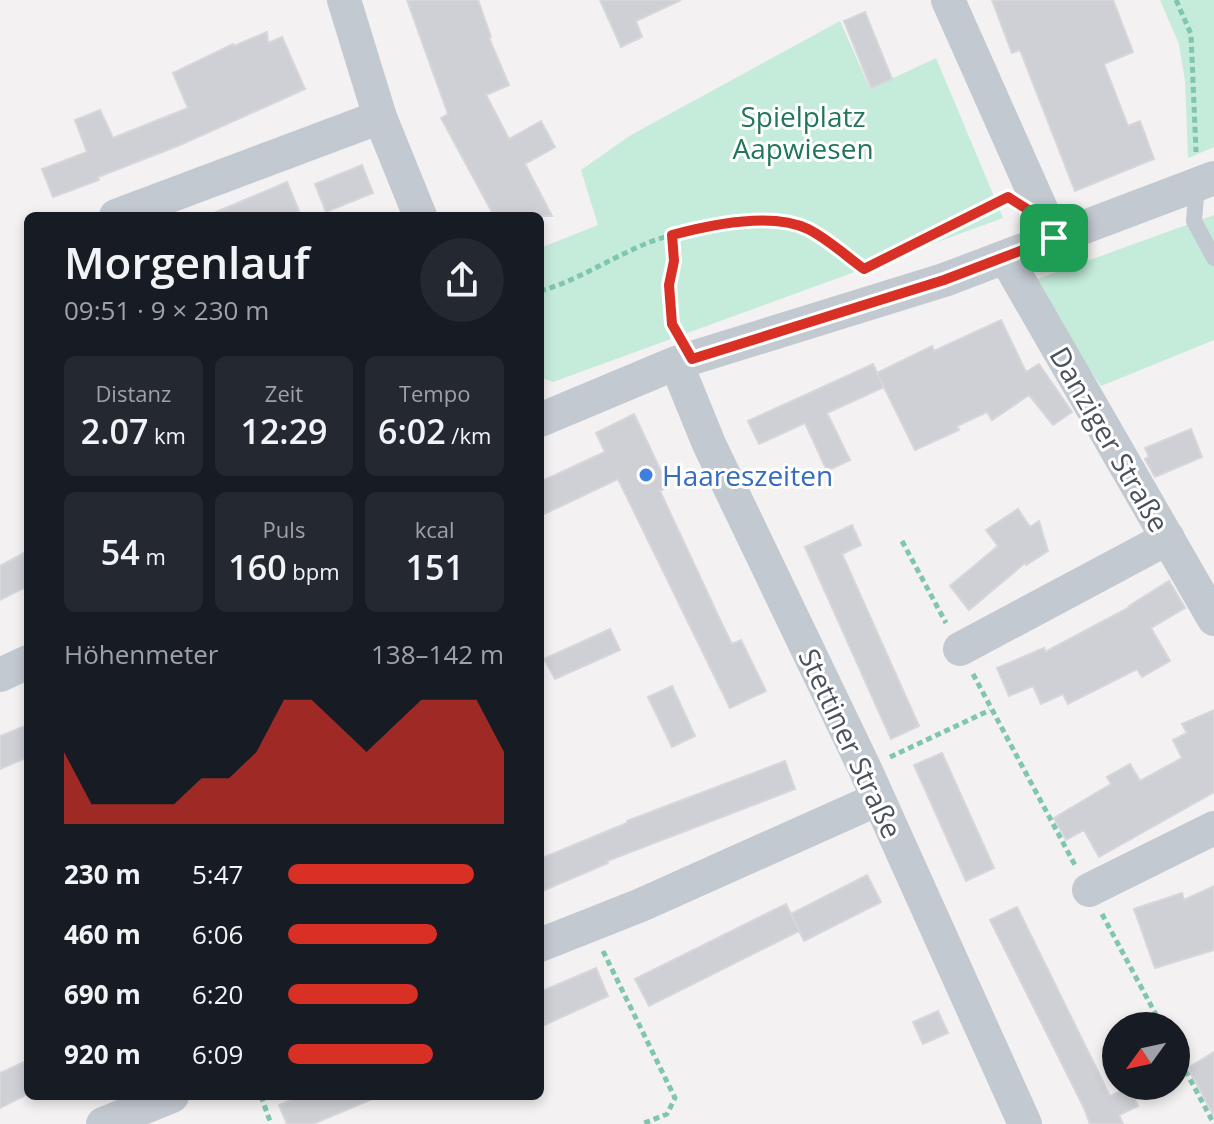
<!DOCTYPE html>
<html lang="de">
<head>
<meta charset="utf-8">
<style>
	:root { --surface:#171b24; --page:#242831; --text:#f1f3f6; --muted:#9ea1a6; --accent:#d93025 }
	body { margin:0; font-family:"Open Sans",sans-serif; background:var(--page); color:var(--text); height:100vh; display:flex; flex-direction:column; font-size:30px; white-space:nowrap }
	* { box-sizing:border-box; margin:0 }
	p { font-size:26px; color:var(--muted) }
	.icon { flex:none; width:44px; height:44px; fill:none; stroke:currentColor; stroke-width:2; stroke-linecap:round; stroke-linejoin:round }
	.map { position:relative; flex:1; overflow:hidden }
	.side { position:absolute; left:24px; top:212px; width:520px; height:888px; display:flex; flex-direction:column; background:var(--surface); border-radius:12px; box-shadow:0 4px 12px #0003 }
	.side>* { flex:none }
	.needle { width:52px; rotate:237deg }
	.buttons { position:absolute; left:1102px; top:1012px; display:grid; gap:16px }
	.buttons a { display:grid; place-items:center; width:88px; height:88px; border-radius:50%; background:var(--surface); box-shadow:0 4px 12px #0003; font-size:40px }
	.pin { position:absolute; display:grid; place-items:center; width:68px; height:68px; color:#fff; margin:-34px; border-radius:16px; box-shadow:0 4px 12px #0006 }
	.round { display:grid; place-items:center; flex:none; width:84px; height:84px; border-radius:42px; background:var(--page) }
	.headline { display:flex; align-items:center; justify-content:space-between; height:136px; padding:0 40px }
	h1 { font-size:44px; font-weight:600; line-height:60px }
	.metrics { display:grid; grid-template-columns:repeat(3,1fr); gap:12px; height:136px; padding:8px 40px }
	.metrics div { display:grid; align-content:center; border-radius:12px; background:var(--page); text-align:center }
	.metrics b { font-size:34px; font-weight:600 }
	.metrics small { font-size:22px; font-weight:400 }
	.metrics p { font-size:22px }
	.chart { height:224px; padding:16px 40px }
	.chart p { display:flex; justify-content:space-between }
	.chart svg { width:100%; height:144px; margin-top:8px; fill:var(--accent); opacity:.7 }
	ul { padding:0 40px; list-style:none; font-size:26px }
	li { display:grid; grid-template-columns:128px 96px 1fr; align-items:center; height:60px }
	li i { height:20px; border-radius:10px; background:var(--accent) }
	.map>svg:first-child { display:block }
	.green { fill:#c5ebda }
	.building { fill:#ced0d5; stroke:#d6d6db; stroke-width:2 }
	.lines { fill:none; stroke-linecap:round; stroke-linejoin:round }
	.path { stroke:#80c6af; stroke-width:5; stroke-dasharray:6 4; stroke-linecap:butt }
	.service { stroke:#c3c9d1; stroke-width:16 }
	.minor { stroke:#c3c9d1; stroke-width:34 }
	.route-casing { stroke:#fff; stroke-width:16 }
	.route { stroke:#d93025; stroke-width:10 }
	.shop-dot { fill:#3f7fe0; stroke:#fff; stroke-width:3 }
	.labels { text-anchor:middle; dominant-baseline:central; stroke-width:6; stroke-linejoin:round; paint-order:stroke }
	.park-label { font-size:28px; fill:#22775a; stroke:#fff }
	.street-label { font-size:28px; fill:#4b515c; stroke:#fff }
	.shop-label { font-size:28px; fill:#366cbe; stroke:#fff; text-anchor:start }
</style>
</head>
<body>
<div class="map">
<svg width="1214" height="1124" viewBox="0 0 1214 1124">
	<rect width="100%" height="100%" fill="#f3f1f1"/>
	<!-- green -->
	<path class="green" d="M1160 0H1214V147L1188 158 1185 81 1179 44Z
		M840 21 870 89 936 58 1003 218 553 382 540 377V248L598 225 581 170 631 135Z
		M1214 215V340L1101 386 1029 282Z"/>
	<!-- building -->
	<path class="building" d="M407 0H478L491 37 489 38 509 85 486 95 509 139 541 121 555 147 525 164 552 216H494L441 118 448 114Z
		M600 0H681L636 21 642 37 621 47Z
		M992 0H1113L1133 52 1104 64 1128 126 1140 121 1154 159 1075 191 1020 50 1012 53Z
		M865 12 892 79 871 88 844 21Z
		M267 32 268 43 282 37 305 89 180 145 98 177 99 180 53 197 42 169 87 152 75 120 100 110 113 138 188 108 173 73 233 44 234 46Z
		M362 165 373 193 326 212 315 184Z
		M287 182 299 211 285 216H207Z
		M1001 320 1026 372 1039 364 1072 412 1053 425 1029 395 992 420 987 412 957 426 959 430 915 450 877 373 932 346 934 351Z
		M873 364 884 387 827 413 850 460 827 471 805 423 759 444 748 421Z
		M634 414 668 486 660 491 722 624 732 644 741 640 766 691 730 708 618 479 540 516V482L605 452 596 433Z
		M1191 429 1202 457 1155 477 1145 459 1149 457 1145 448Z
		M1018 509 1030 527 1039 521 1048 551 1026 565 1025 563 969 610 950 586 998 546 986 530Z
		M852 525 861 545 842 554 919 726 891 739 805 547Z
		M28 551V586L0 600V566Z
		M1169 581 1185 608 1151 628 1170 661 1142 677 1137 669 1068 704 1063 694 1041 704 1033 686 1009 696 997 668 1044 648 1045 652 1130 607 1129 606Z
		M610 629 620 650 555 679 544 659Z
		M672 686 695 736 672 747 648 697Z
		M1214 710V792L1099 857 1084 830 1066 840 1054 818 1111 784 1107 777 1130 764 1140 781 1182 758 1173 740 1187 733 1182 724Z
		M28 725V757L0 769V736Z
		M942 753 994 868 966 881 914 765Z
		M785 761 795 789 607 861 608 863 540 892V859L627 823V821Z
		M867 875 881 902 804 941 791 914Z
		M1214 886V950L1155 968 1134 909 1182 893 1184 900Z
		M786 904 799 931 649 1006 635 979Z
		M1017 907 1110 1096 1129 1087 1138 1106 1119 1115 1123 1124H1090L1084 1108 990 920Z
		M596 968 608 996 540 1027V992Z
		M938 1011 948 1033 923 1044 913 1022Z
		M1214 1052V1116L1188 1068Z
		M28 1060V1094L0 1108V1073Z
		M301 1096H379L313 1124H287L279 1105Z"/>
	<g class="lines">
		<!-- path -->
		<path class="path" d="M1176 0 1191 34 1196 152
			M540 291C587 278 625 247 672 235
			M676 331C664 310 672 284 674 261 674 253 673 244 672 235 710 225 771 211 808 229 828 239 846 256 864 269L1004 199
			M902 541 946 623
			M973 674 1076 867
			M890 757 990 710
			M1102 914 1162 1026
			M603 951 675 1098 667 1114 642 1124
			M1176 1053 1214 1124
			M261 1096 271 1124"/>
		<!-- service -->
		<path class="service" d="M1197 185 1194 221 1214 258"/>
		<!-- minor -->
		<path class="minor" d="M344 0 380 117 420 216
			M948 0 1054 238
			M116 216 380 117
			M1006 258 1214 619
			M676 363 709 444 865 769 1025 1124
			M540 420 676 363 944 280 1214 178
			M960 649 1168 538
			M0 675 28 662
			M1089 890 1214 828
			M540 945 641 905 878 799
			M103 1124 172 1096"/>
	</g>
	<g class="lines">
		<defs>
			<path id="route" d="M1008 197 1046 221 1054 238 944 280 692 359 672 324 669 285 674 261 672 235C709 225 771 211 808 229 828 239 846 256 864 269Z"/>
		</defs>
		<!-- route casing -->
		<use href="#route" class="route-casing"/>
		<!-- route -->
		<use href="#route" class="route"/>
	</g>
	<!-- markers -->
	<circle class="shop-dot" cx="646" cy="475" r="8"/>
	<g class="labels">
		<!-- park labels -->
		<g class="park-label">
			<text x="803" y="116">Spielplatz<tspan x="803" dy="32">Aapwiesen</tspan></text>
		</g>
		<!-- street labels -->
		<g class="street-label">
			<text transform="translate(1110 439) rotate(60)">Danziger Straße</text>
			<text transform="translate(851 743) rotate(65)">Stettiner Straße</text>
		</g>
		<!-- shop labels -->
		<g class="shop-label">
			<text x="662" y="475">Haareszeiten</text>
		</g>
	</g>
</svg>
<div class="buttons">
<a><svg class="needle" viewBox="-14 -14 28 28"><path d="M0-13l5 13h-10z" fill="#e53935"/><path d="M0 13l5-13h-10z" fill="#9ea1a6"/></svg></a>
</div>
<div class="pin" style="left:1054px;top:238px;background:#1e9e55"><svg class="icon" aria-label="arrive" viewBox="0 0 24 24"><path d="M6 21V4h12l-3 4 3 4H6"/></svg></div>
<section class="side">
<div class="headline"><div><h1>Morgenlauf</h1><p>09:51 · 9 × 230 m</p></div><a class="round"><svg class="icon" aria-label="share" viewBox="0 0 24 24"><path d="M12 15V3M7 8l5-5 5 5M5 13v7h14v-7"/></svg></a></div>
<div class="metrics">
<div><p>Distanz</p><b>2.07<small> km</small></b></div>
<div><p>Zeit</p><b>12:29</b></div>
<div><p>Tempo</p><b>6:02<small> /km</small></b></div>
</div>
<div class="metrics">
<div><b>54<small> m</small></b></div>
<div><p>Puls</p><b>160<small> bpm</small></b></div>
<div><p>kcal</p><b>151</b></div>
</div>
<div class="chart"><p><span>Höhenmeter</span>138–142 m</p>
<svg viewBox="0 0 160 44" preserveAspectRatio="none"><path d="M0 44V22L10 38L20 38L30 38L40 38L50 30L60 30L70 22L80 6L90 6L100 14L110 22L120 14L130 6L140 6L150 6L160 22V44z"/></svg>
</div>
<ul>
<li><b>230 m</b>5:47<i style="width:86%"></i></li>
<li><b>460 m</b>6:06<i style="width:69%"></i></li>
<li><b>690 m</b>6:20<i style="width:60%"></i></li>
<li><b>920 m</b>6:09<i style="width:67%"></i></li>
</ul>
</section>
</div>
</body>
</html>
